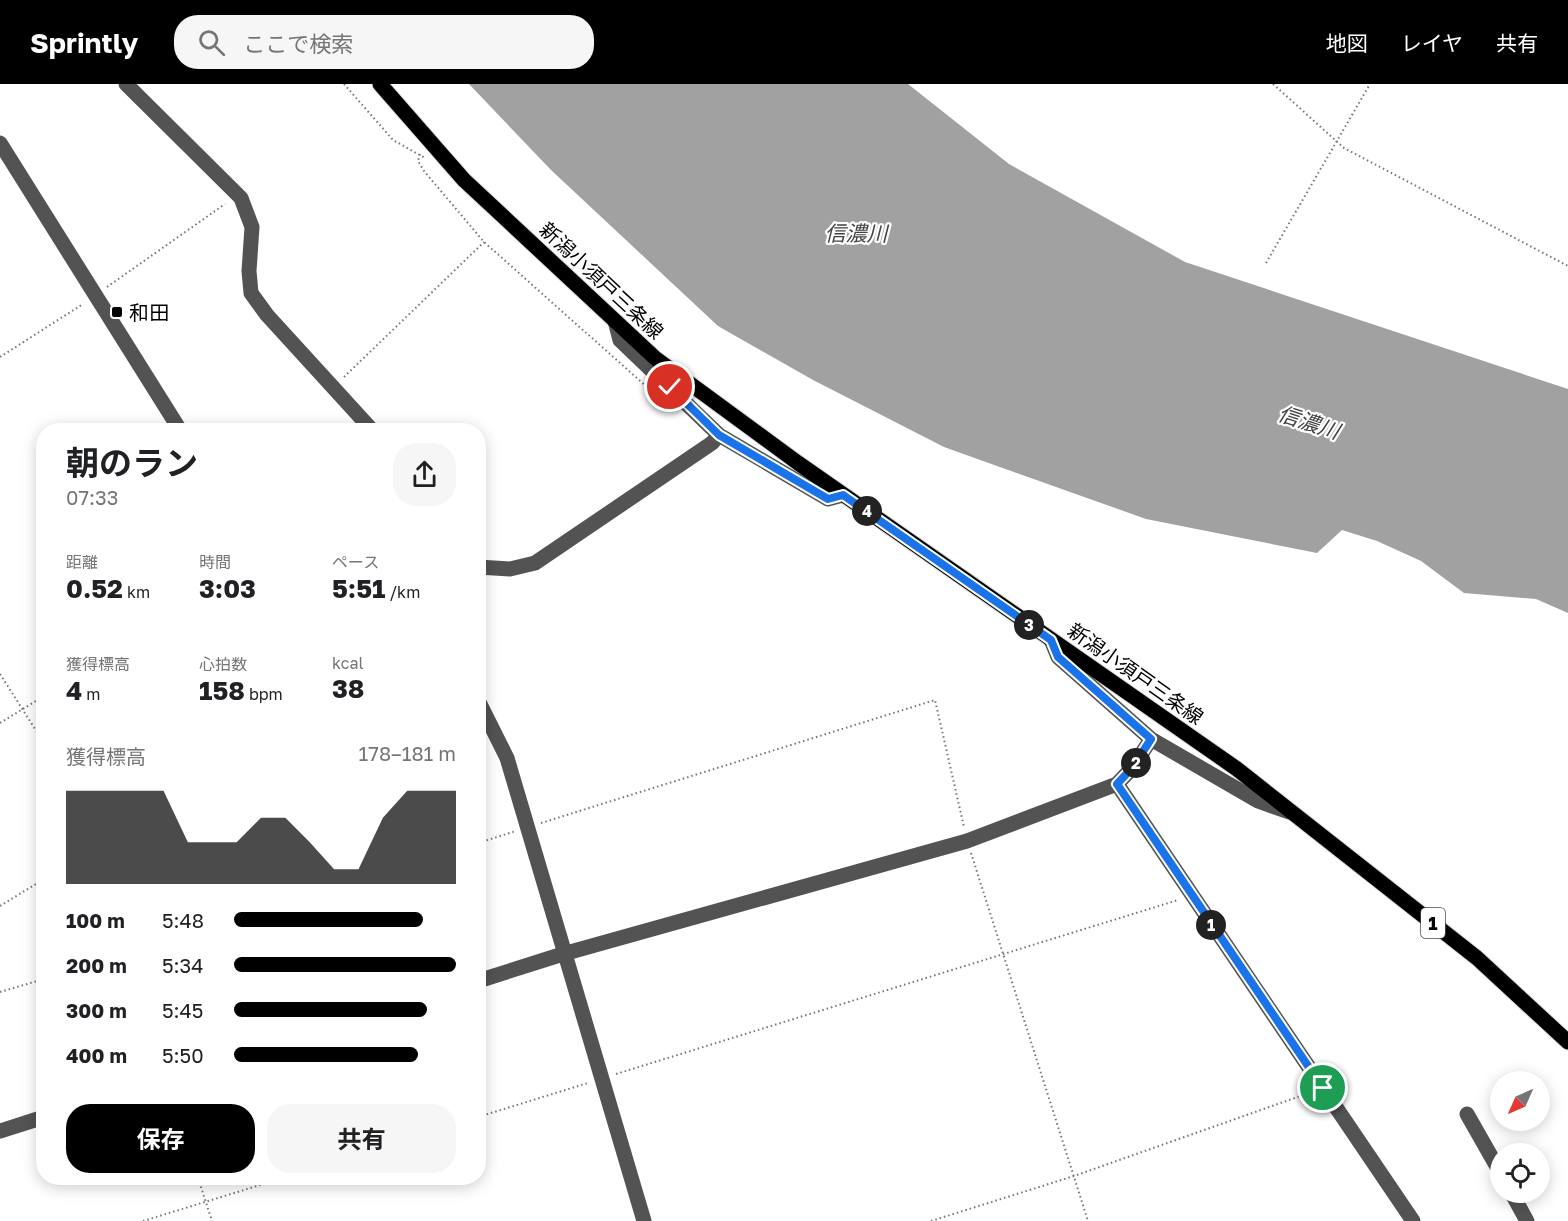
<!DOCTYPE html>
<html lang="ja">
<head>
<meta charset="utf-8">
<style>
	:root { --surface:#fff; --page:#f6f6f6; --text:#202124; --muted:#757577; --accent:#000 }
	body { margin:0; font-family:"Golos Text","Noto Sans JP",sans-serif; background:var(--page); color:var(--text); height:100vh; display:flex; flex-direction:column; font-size:22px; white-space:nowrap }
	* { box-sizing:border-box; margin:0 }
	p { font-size:20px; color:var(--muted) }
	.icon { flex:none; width:33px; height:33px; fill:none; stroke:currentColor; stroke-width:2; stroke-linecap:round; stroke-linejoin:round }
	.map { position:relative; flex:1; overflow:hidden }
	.details { position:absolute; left:36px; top:339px; width:450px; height:762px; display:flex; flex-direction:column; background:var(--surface); border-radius:24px; box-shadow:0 3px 15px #0003 }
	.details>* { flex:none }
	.needle { width:39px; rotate:225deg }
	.buttons { position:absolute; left:1490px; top:987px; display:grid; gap:12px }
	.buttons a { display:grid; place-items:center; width:60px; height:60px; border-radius:50%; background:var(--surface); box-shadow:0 3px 15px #0003; font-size:30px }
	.pin { position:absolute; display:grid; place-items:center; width:51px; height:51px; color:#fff; margin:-26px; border:3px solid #fff; border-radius:50%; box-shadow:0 2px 6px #0007 }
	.km { position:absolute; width:30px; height:30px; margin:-15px; border-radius:50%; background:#222; color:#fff; font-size:16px; line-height:30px; text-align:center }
	.round { display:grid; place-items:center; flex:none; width:63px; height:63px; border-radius:24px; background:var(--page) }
	.headline { display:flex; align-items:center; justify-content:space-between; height:102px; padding:0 30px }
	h1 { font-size:33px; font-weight:700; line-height:45px }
	.stats { display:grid; grid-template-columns:repeat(3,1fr); gap:9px; height:102px; padding:6px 30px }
	.stats div { display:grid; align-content:center }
	.stats b { font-size:26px; font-weight:700 }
	.stats small { font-size:16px; font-weight:400 }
	.stats p { font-size:16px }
	.chart { height:168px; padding:12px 30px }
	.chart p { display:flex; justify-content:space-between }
	.chart svg { width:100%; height:108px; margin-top:6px; fill:var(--accent); opacity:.7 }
	.primary-button { display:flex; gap:12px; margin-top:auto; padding:12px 30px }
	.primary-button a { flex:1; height:69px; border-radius:24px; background:var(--accent); color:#fff; font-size:24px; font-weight:700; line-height:69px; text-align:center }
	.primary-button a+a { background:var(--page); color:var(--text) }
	ul { padding:0 30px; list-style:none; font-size:20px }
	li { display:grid; grid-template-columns:96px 72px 1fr; align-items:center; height:45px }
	li i { height:15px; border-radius:8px; background:var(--accent) }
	header { display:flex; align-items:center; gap:36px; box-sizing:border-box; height:84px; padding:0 30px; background:var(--accent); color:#fff }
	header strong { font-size:28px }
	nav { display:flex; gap:33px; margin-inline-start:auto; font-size:21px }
	.search { width:420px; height:54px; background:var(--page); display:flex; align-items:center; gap:15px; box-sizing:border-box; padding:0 21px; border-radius:24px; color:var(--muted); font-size:22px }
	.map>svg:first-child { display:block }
	.water { fill:#a1a1a1 }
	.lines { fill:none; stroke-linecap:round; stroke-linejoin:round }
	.major-casing { stroke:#dbdbdb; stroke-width:17 }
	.path { stroke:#757575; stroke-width:2; stroke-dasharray:1.5 3; stroke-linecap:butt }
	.minor { stroke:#535353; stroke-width:15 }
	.major { stroke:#000; stroke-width:15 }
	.route-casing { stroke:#fff; stroke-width:12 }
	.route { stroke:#1a73e8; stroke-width:8 }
	.poi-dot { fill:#000; stroke:#fff; stroke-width:2 }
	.labels { text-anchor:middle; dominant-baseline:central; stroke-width:4.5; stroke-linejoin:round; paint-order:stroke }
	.shield { fill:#fff; stroke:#4c4c4c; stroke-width:1.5 }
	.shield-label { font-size:18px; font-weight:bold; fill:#000 }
	.street-label { font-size:20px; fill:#000; stroke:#fff }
	.poi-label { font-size:20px; fill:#000; stroke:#fff; text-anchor:start }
	.water-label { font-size:21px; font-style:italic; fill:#424242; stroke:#fff }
</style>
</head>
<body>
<header>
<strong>Sprintly</strong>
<div class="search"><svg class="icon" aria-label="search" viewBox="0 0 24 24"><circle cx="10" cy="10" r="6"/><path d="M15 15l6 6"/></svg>ここで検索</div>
<nav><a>地図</a><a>レイヤ</a><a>共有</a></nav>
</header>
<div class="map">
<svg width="1568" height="1137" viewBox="0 0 1568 1137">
	<rect width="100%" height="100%" fill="#fff"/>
	<!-- water -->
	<path class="water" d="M469 0H908L1009 80 1185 178 1568 305V529L1536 515 1464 509 1421 477 1377 457 1342 446 1317 469 1146 435 944 363 813 296 718 242 551 86Z"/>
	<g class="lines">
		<defs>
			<path id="major" d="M380 0 464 96 655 274 798 379 1237 685 1477 874 1568 958"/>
		</defs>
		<!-- major casing -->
		<use href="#major" class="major-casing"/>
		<!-- path -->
		<path class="path" d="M344 0 393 56 425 74
			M1273 0 1344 64 1568 182
			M420 70 418 77 424 87 484 158 656 311
			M1266 179 1370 0
			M107 203 225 120
			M0 273 83 220
			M344 293 484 158
			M0 590 44 659
			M0 639 44 612
			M541 739 935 616 964 743
			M478 759 516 747
			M971 769 1088 1137
			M0 822 44 795
			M0 908 44 895
			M616 990 1178 816
			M478 1033 588 999
			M198 1094 212 1137
			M143 1137 283 1094
			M931 1137 1074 1092 1309 1009"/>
		<!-- minor -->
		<path class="minor" d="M126 0 241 114 252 143 249 187 251 209 267 231 372 346
			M0 59 180 346
			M615 237 620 256 719 351 828 415 843 411
			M478 483 510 485 535 479 712 359 719 351
			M1051 556 1058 573 1151 655 1258 717 1289 728
			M478 616 507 674 644 1137
			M1117 700 1413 1137
			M478 897 563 870 967 757 1117 700 1133 683 1151 655
			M1467 1030 1500 1088
			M0 1047 44 1033
			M1511 1108 1527 1137"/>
		<!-- major -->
		<use href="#major" class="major"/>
	</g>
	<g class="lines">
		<defs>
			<path id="route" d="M670 303 719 351 828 415 843 411 1051 556 1058 573 1151 655 1133 683 1117 700 1323 1004"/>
		</defs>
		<!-- route casing -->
		<use href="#route" class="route-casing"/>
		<!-- route -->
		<use href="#route" class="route"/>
	</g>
	<!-- markers -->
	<rect class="poi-dot" x="111" y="222" width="12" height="12" rx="3"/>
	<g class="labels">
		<!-- shield labels -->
		<rect class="shield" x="1421" y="824" width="24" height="30" rx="4.5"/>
		<g class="shield-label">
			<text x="1433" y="839">1</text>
		</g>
		<!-- street labels -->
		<g class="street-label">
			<text transform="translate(602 196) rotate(43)">新潟小須戸三条線</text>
			<text transform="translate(1136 589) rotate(35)">新潟小須戸三条線</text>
		</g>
		<!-- poi labels -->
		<g class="poi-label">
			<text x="129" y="228">和田</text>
		</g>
		<!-- water labels -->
		<g class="water-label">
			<text x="856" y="149">信濃川</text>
			<text transform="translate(1309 338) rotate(18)">信濃川</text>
		</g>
	</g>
</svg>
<div class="buttons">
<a><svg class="needle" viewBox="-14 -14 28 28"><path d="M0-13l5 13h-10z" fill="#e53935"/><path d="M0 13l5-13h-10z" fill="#757577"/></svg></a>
<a><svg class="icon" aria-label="locate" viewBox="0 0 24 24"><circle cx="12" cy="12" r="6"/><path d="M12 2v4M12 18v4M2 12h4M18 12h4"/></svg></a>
</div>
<div class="pin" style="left:1323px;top:1004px;background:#1e9e55"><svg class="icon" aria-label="arrive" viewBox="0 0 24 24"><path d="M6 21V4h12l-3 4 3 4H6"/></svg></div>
<div class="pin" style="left:670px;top:303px;background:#d93025"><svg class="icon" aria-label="check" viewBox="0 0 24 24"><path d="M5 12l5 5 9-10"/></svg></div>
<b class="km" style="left:1211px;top:841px">1</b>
<b class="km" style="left:1136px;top:679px">2</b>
<b class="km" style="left:1029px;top:541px">3</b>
<b class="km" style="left:867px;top:427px">4</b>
<section class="details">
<div class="headline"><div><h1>朝のラン</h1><p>07:33</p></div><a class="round"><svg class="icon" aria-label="share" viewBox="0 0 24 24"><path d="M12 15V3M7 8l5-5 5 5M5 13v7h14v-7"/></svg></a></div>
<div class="stats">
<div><p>距離</p><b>0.52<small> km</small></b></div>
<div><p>時間</p><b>3:03</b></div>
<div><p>ペース</p><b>5:51<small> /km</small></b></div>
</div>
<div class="stats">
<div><p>獲得標高</p><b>4<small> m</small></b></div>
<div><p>心拍数</p><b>158<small> bpm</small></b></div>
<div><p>kcal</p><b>38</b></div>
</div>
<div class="chart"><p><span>獲得標高</span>178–181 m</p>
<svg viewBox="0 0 160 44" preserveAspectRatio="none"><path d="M0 44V6L10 6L20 6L30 6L40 6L50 27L60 27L70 27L80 17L90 17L100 27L110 38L120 38L130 17L140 6L150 6L160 6V44z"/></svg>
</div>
<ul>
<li><b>100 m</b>5:48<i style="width:85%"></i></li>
<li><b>200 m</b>5:34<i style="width:100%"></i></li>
<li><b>300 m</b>5:45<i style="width:87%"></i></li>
<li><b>400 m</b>5:50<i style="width:83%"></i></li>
</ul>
<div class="primary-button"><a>保存</a><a>共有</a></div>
</section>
</div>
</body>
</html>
